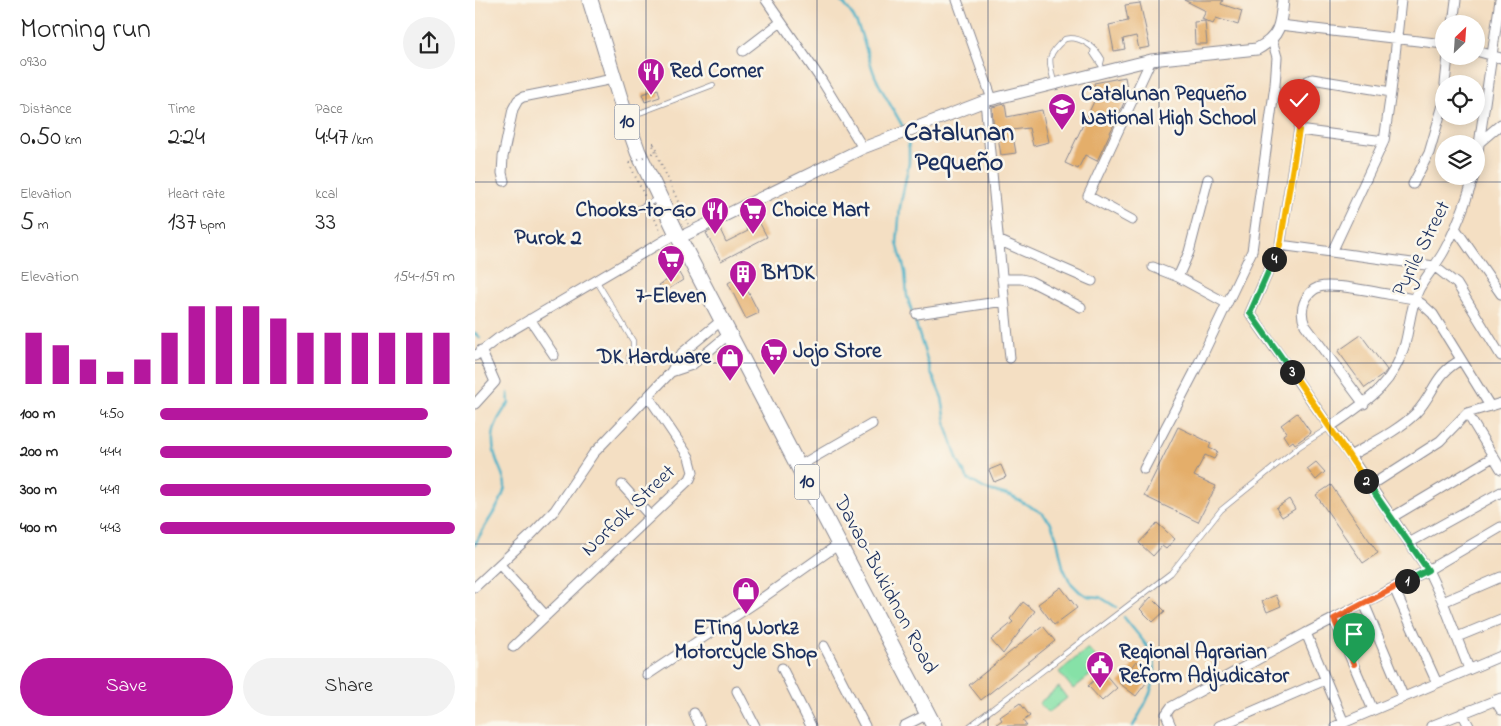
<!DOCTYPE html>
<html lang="en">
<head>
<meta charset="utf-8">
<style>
	:root { --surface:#fff; --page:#f2f2f2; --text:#222; --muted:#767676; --accent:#b5179e }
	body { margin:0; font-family:"Indie Flower",sans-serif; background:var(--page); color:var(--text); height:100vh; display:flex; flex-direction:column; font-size:19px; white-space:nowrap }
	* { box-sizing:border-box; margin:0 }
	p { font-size:16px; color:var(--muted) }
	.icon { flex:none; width:28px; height:28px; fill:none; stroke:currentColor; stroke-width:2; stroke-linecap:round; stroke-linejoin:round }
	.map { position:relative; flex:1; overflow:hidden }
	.side { display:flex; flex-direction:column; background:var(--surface); width:475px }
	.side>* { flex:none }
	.needle { width:32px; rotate:25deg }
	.tools { position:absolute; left:960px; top:15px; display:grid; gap:10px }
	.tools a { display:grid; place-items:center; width:50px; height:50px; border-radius:50%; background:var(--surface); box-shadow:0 2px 12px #0003; font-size:25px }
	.pin { position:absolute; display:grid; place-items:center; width:42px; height:42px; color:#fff; margin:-51px -21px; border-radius:50% 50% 50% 0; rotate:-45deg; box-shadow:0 0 5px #0007 }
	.pin .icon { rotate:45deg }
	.km { position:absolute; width:25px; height:25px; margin:-12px; border-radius:50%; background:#222; color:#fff; font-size:14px; line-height:25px; text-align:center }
	.round { display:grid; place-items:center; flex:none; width:52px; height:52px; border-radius:26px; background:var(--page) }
	.summary { display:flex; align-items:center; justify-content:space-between; height:85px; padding:0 20px }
	h1 { font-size:28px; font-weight:600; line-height:38px }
	.metrics { display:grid; grid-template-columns:repeat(3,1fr); gap:8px; height:85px; padding:5px 20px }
	.metrics div { display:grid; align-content:center }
	.metrics b { font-size:25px; font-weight:600 }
	.metrics small { font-size:14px; font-weight:400 }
	.metrics p { font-size:14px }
	.chart { height:140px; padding:10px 20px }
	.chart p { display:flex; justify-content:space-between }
	.chart svg { width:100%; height:90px; margin-top:5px; stroke:var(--accent); stroke-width:6 }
	.primary-button { display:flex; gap:10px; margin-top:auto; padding:10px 20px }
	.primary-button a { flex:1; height:58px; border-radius:30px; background:var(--accent); color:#fff; font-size:20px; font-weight:600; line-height:58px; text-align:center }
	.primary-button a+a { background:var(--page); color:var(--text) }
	ul { padding:0 20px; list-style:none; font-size:16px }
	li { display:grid; grid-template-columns:80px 60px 1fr; align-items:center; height:38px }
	li i { height:12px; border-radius:6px; background:var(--accent) }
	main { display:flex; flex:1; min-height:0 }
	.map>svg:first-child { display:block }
	.green { fill:#86e1a7; stroke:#508882 }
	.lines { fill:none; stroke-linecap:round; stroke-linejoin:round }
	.stream { stroke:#49b1c7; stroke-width:2.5 }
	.building { fill:#e4ae6b }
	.service-casing { stroke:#888790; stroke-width:6 }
	.minor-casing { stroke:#888790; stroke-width:11 }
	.tertiary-casing { stroke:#888790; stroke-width:13 }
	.trunk-casing { stroke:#888790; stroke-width:17 }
	.path { stroke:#888790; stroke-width:2; stroke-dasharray:1 4; stroke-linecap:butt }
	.service { stroke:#fff; stroke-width:4.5 }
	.minor { stroke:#fff; stroke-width:9 }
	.tertiary { stroke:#fff; stroke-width:11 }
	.trunk { stroke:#fff; stroke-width:15 }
	.path-bridge { stroke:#888790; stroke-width:2; stroke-dasharray:1 4; stroke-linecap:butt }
	.split-1-casing { stroke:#fff; stroke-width:10 }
	.split-2-casing { stroke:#fff; stroke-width:10 }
	.split-3-casing { stroke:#fff; stroke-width:10 }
	.split-4-casing { stroke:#fff; stroke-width:10 }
	.split-5-casing { stroke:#fff; stroke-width:10 }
	.split-1 { stroke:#f0652b; stroke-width:6 }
	.split-2 { stroke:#22a559; stroke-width:6 }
	.split-3 { stroke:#f5b400; stroke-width:6 }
	.split-4 { stroke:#22a559; stroke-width:6 }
	.split-5 { stroke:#f5b400; stroke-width:6 }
	.grid { fill:none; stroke:#1b2f5e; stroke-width:1; stroke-opacity:0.55 }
	.labels { text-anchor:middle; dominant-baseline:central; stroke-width:5; stroke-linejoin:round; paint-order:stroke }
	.shield { fill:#fbf7ec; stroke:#5e6b89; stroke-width:1 }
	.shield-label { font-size:20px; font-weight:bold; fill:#1b2f5e }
	.poi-label { font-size:21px; font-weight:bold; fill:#1b2f5e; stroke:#fbf7ec; text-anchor:start }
	.street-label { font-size:21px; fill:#1b2f5e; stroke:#fbf7ec }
	.neighbourhood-label { font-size:22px; font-weight:bold; fill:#1b2f5e; stroke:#fbf7ec }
	.district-label { font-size:26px; font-weight:bold; fill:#1b2f5e; stroke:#fbf7ec }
</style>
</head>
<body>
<main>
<section class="side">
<div class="summary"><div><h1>Morning run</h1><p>09:30</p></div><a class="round"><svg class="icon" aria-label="share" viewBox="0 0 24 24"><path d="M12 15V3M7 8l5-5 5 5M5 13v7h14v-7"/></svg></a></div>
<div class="metrics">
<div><p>Distance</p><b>0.50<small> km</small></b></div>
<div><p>Time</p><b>2:24</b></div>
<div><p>Pace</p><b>4:47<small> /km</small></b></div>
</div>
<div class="metrics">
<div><p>Elevation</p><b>5<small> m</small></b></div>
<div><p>Heart rate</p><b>137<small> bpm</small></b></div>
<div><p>kcal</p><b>33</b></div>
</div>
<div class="chart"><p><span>Elevation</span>154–159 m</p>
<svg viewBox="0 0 160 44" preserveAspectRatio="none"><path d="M5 44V19M15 44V25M25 44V32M35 44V38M45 44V32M55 44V19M65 44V6M75 44V6M85 44V6M95 44V12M105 44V19M115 44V19M125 44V19M135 44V19M145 44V19M155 44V19"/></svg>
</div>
<ul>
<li><b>100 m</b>4:50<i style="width:91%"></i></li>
<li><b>200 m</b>4:44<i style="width:99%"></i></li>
<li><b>300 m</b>4:49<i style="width:92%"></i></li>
<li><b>400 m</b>4:43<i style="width:100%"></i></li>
</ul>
<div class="primary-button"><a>Save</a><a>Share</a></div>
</section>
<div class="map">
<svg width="1026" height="726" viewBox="0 0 1026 726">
	<rect width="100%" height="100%" fill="#fbf7ec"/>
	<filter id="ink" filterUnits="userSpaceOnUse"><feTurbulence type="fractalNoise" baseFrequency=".02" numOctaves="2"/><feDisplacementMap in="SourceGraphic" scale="10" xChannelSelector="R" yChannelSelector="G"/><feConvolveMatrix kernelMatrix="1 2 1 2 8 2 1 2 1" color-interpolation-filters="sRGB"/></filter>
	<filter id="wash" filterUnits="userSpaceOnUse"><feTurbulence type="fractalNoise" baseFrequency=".0096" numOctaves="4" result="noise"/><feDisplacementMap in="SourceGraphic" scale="20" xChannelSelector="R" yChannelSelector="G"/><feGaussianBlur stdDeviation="1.12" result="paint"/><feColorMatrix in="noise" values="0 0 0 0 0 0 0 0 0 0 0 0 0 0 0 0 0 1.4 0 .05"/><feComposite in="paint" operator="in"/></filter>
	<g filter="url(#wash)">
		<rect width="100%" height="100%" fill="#f4dfc3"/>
		<!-- green -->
		<path class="green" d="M613 648 628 665 598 689 584 672Z
			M584 687 592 698 573 713 564 703Z"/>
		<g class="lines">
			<!-- stream -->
			<path class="stream" d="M364 0C386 16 390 52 400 76 408 94 419 110 428 127
				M432 137 434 148V163L425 207 422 243 430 271 432 296 456 372 467 398 472 428 483 461 493 479 510 489 536 496 567 513 576 523 582 539 588 567 595 582 605 592 613 596 625 597 641 607
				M0 333 5 338
				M0 545C7 527 28 504 30 486 30 479 26 471 23 464 13 439 18 423 34 403L33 393
				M649 617C657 628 668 639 675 651 689 675 670 705 658 726"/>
		</g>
		<g id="blocks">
			<!-- building -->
			<path class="building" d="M709 0H748L746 4 767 11 763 25 741 18 738 24 727 19 731 11Z
				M665 3 675 47 664 49 661 36 648 39 650 49 639 51 634 25 653 21 650 5Z
				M730 21 732 44H720L719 22Z
				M650 77 653 94 622 161 610 155 603 169 590 163 622 95 619 83Z
				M183 89 185 97 170 102 167 94Z
				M530 104 532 117 567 110 574 142 558 146 554 128 537 130 541 153 526 155 522 131 519 132 517 107Z
				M278 210 292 237 246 261 231 233 244 227 251 242 273 231 266 216Z
				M204 273 208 280 189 292 184 285Z
				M265 276 284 313 271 319 253 283Z
				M886 335 912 370 908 375 890 388 863 351Z
				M822 413 836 433 820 444 818 441 814 444 808 435 812 432 806 425Z
				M703 427 736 443 734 448 743 452 739 459 730 455 719 476 741 486 723 522 669 496Z
				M841 462 850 472 841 480 832 469Z
				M526 465 531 477 519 482 514 470Z
				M856 485 903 553 888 563 841 495Z
				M814 499 820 509 807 517 801 508Z
				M682 523 700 539 691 549 687 546 678 556 664 543Z
				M586 587 602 608 579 625 563 604Z
				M801 595 806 606 792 612 787 601Z
				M676 597 690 611 678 622 665 609Z
				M548 602 560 611 528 654 516 640 538 622 535 619Z
				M568 626 580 641 506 700 494 685Z
				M661 661 672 669 668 673 675 678 661 696 644 683Z
				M628 672 642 688 627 701 613 686Z
				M545 703 555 716 548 721 552 726H519L527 720 525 717Z"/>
		</g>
	</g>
	<g filter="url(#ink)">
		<use href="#blocks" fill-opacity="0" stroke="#888790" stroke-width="1"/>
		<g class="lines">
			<defs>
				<path id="service" d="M619 50 618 53 626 65
					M579 82C573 59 572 54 590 39 605 35 621 48 627 59L626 63
					M154 117 238 85
					M157 212 182 199
					M121 280 158 341V347L154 358
					M495 726 696 573 746 510 825 446 855 427"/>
				<path id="minor" d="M291 0 347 81 388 148
					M482 0 517 99
					M978 24 981 0
					M805 25 969 44
					M268 51 306 22
					M1001 51 1026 58
					M970 84 973 56
					M916 92 837 79 832 81 805 245 775 313 875 456 953 570 968 602 994 669
					M510 101 535 358
					M824 130 909 141
					M1005 142 1026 124
					M1001 165 1025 0
					M29 181 27 173 28 157 38 109 43 100 48 97 138 79
					M938 184 954 153 968 105 969 94
					M657 220 613 196 676 60
					M980 228 1026 294
					M523 240 617 281
					M805 245 959 266 982 284 1026 356
					M857 252 909 141 916 92 926 0
					M678 267 703 277 751 303
					M703 277 714 252 733 179
					M527 279H546L555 281 606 307
					M442 314 529 301
					M55 319 79 355
					M0 356 22 339 202 233
					M196 372 217 365 254 334
					M0 404 20 382 6 350
					M889 404 830 325C827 318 826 311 829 303 832 295 836 290 844 287 861 282 919 296 939 299L947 304 958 314 1015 406
					M992 413 1026 469
					M855 427C889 403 918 387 930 344 935 325 935 308 944 289 951 276 962 264 969 251 982 227 991 202 999 176
					M875 456C897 443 923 431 941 413 960 393 959 374 986 360
					M324 466 397 424
					M669 469 719 373 777 251 800 85 802 57 797 40
					M147 485 175 516
					M895 486 965 441 992 413 1026 403
					M916 518 1018 457
					M934 543 1026 492
					M25 565 71 616
					M0 587 57 534 80 510 118 454 196 372 207 353 247 320
					M919 588 962 683
					M968 602 1026 577
					M889 603 928 696
					M859 619 898 710
					M831 633 869 723
					M982 637 1026 619
					M349 646 390 726
					M38 647 215 479 218 472 214 457 173 396
					M307 668 336 726
					M172 675 283 601 364 544
					M262 691 280 726
					M1020 700 1026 710
					M219 713 225 726
					M987 713 994 726
					M429 726 453 714
					M696 726 691 714 696 707 831 633 953 570 1026 527
					M744 726 850 680
					M861 726 1026 656
					M956 726 1026 698"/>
				<path id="tertiary" d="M204 238 388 148 510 101 676 60 782 49C805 37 806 24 808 0"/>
				<path id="trunk" d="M115 0 151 118 163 152 204 238 459 726"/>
			</defs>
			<!-- service casing -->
			<use href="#service" class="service-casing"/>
			<!-- minor casing -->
			<use href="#minor" class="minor-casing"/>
			<!-- tertiary casing -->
			<use href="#tertiary" class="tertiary-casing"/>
			<!-- trunk casing -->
			<use href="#trunk" class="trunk-casing"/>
			<!-- path -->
			<path class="path" d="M179 143H177L213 224
				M179 144 183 151
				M154 163 171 199
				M176 210 186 233"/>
			<!-- service -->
			<use href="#service" class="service"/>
			<!-- minor -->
			<use href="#minor" class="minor"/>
			<!-- tertiary -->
			<use href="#tertiary" class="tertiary"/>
			<!-- trunk -->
			<use href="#trunk" class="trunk"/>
			<!-- path-bridge -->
			<path class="path-bridge" d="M154 163 183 151"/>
		</g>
	</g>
	<g class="lines" filter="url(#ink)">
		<defs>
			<path id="split-1" d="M879 664 859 619 932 581"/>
			<path id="split-2" d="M891 481 953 570 932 581"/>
			<path id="split-3" d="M817 372 891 481"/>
			<path id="split-4" d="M799 259 775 313 817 372"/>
			<path id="split-5" d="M799 259 805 245 824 130"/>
		</defs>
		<!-- split-1 casing -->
		<use href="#split-1" class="split-1-casing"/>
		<!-- split-2 casing -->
		<use href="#split-2" class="split-2-casing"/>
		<!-- split-3 casing -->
		<use href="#split-3" class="split-3-casing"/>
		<!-- split-4 casing -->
		<use href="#split-4" class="split-4-casing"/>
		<!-- split-5 casing -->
		<use href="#split-5" class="split-5-casing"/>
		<!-- split-1 -->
		<use href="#split-1" class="split-1"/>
		<!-- split-2 -->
		<use href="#split-2" class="split-2"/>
		<!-- split-3 -->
		<use href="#split-3" class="split-3"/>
		<!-- split-4 -->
		<use href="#split-4" class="split-4"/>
		<!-- split-5 -->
		<use href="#split-5" class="split-5"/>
	</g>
	<!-- grid -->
	<path class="grid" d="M171 0V726M342 0V726M513 0V726M684 0V726M855 0V726M0 182H1026M0 363H1026M0 544H1026"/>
	<!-- icons -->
	<defs>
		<symbol id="restaurant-pin" viewBox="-11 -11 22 30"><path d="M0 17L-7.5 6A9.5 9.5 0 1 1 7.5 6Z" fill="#b5179e" stroke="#fbf7ec"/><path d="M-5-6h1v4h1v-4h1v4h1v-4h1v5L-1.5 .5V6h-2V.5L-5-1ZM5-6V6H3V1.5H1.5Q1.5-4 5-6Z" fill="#fff"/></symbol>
		<symbol id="school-pin" viewBox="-11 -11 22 30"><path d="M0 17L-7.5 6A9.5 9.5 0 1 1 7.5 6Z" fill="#b5179e" stroke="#fbf7ec"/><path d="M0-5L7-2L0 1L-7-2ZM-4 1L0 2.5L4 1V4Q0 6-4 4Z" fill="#fff"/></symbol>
		<symbol id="supermarket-pin" viewBox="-11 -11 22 30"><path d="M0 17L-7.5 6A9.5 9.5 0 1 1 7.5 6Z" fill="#b5179e" stroke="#fbf7ec"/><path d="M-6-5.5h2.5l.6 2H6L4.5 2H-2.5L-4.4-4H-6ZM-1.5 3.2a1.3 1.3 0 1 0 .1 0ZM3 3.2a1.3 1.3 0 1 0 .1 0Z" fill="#fff"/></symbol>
		<symbol id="building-pin" viewBox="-11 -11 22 30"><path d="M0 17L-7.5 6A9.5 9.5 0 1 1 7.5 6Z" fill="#b5179e" stroke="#fbf7ec"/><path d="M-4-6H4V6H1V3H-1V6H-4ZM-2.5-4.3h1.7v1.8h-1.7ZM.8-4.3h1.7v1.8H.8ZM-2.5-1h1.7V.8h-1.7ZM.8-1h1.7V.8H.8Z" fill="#fff"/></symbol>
		<symbol id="shop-pin" viewBox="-11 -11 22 30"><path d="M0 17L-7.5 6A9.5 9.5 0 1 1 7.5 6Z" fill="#b5179e" stroke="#fbf7ec"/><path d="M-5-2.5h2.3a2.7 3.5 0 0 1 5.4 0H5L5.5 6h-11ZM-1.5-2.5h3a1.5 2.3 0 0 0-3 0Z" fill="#fff"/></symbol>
		<symbol id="civic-pin" viewBox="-11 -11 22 30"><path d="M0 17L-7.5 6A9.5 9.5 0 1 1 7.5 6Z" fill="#b5179e" stroke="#fbf7ec"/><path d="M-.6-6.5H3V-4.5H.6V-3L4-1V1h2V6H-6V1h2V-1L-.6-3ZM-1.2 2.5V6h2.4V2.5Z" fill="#fff"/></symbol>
	</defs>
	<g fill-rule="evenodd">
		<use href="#restaurant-pin" x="160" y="56" width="32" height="43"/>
		<use href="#school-pin" x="571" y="91" width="32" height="43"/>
		<use href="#restaurant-pin" x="224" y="195" width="32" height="43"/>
		<use href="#supermarket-pin" x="262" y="195" width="32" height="43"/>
		<use href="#supermarket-pin" x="180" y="243" width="32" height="43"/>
		<use href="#building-pin" x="252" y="258" width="32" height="43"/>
		<use href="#supermarket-pin" x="283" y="336" width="32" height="43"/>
		<use href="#shop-pin" x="239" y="342" width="32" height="43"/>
		<use href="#shop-pin" x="255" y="575" width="32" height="43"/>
		<use href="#civic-pin" x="609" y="649" width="32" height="43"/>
	</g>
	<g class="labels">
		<!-- shield labels -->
		<g class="shield">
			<rect x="139.5" y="104.5" width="25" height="35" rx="4"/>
			<rect x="319.5" y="464.5" width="25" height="35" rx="4"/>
		</g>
		<g class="shield-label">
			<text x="152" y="122">10</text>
			<text x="332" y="482">10</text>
		</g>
		<!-- poi labels -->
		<g class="poi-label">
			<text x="195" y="72">Red Corner</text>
			<text x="606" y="95">Catalunan Pequeño<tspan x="606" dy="24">National High School</tspan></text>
			<text x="221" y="211" text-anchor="end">Chooks-to-Go</text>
			<text x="297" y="211">Choice Mart</text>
			<text x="287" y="274">BMDK</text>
			<text x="196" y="297" text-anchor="middle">7-Eleven</text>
			<text x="318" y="352">Jojo Store</text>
			<text x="236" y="358" text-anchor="end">DK Hardware</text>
			<text x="271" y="629" text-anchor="middle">ETing Workz<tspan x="271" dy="24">Motorcycle Shop</tspan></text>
			<text x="644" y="653">Regional Agrarian<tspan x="644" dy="24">Reform Adjudicator</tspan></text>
		</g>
		<!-- street labels -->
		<g class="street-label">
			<text transform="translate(947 249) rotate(-63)">Pyrile Street</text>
			<text transform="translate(154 511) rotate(-44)">Norfolk Street</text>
			<text transform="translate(410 585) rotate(62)">Davao-Bukidnon Road</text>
		</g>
		<!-- neighbourhood labels -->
		<g class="neighbourhood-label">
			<text x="73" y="239">Purok 2</text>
		</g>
		<!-- district labels -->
		<g class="district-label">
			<text x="484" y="134">Catalunan<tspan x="484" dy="30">Pequeño</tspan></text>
		</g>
	</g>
</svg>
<div class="tools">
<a><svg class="needle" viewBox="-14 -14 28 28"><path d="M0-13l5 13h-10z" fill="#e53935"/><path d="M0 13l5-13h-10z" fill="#767676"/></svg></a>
<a><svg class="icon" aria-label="locate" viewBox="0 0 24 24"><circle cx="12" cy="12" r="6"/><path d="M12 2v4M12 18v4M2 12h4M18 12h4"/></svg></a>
<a><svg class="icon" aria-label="layers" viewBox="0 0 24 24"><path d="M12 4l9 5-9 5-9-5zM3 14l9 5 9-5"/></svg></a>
</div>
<div class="pin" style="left:879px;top:664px;background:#1e9e55"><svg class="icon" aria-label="arrive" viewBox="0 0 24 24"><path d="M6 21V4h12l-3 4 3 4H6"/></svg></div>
<div class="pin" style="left:824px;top:130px;background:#d93025"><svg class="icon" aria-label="check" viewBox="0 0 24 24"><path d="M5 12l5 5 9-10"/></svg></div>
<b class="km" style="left:932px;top:581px">1</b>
<b class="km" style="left:891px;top:481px">2</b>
<b class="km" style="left:817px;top:372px">3</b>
<b class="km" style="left:799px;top:259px">4</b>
</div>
</main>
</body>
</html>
